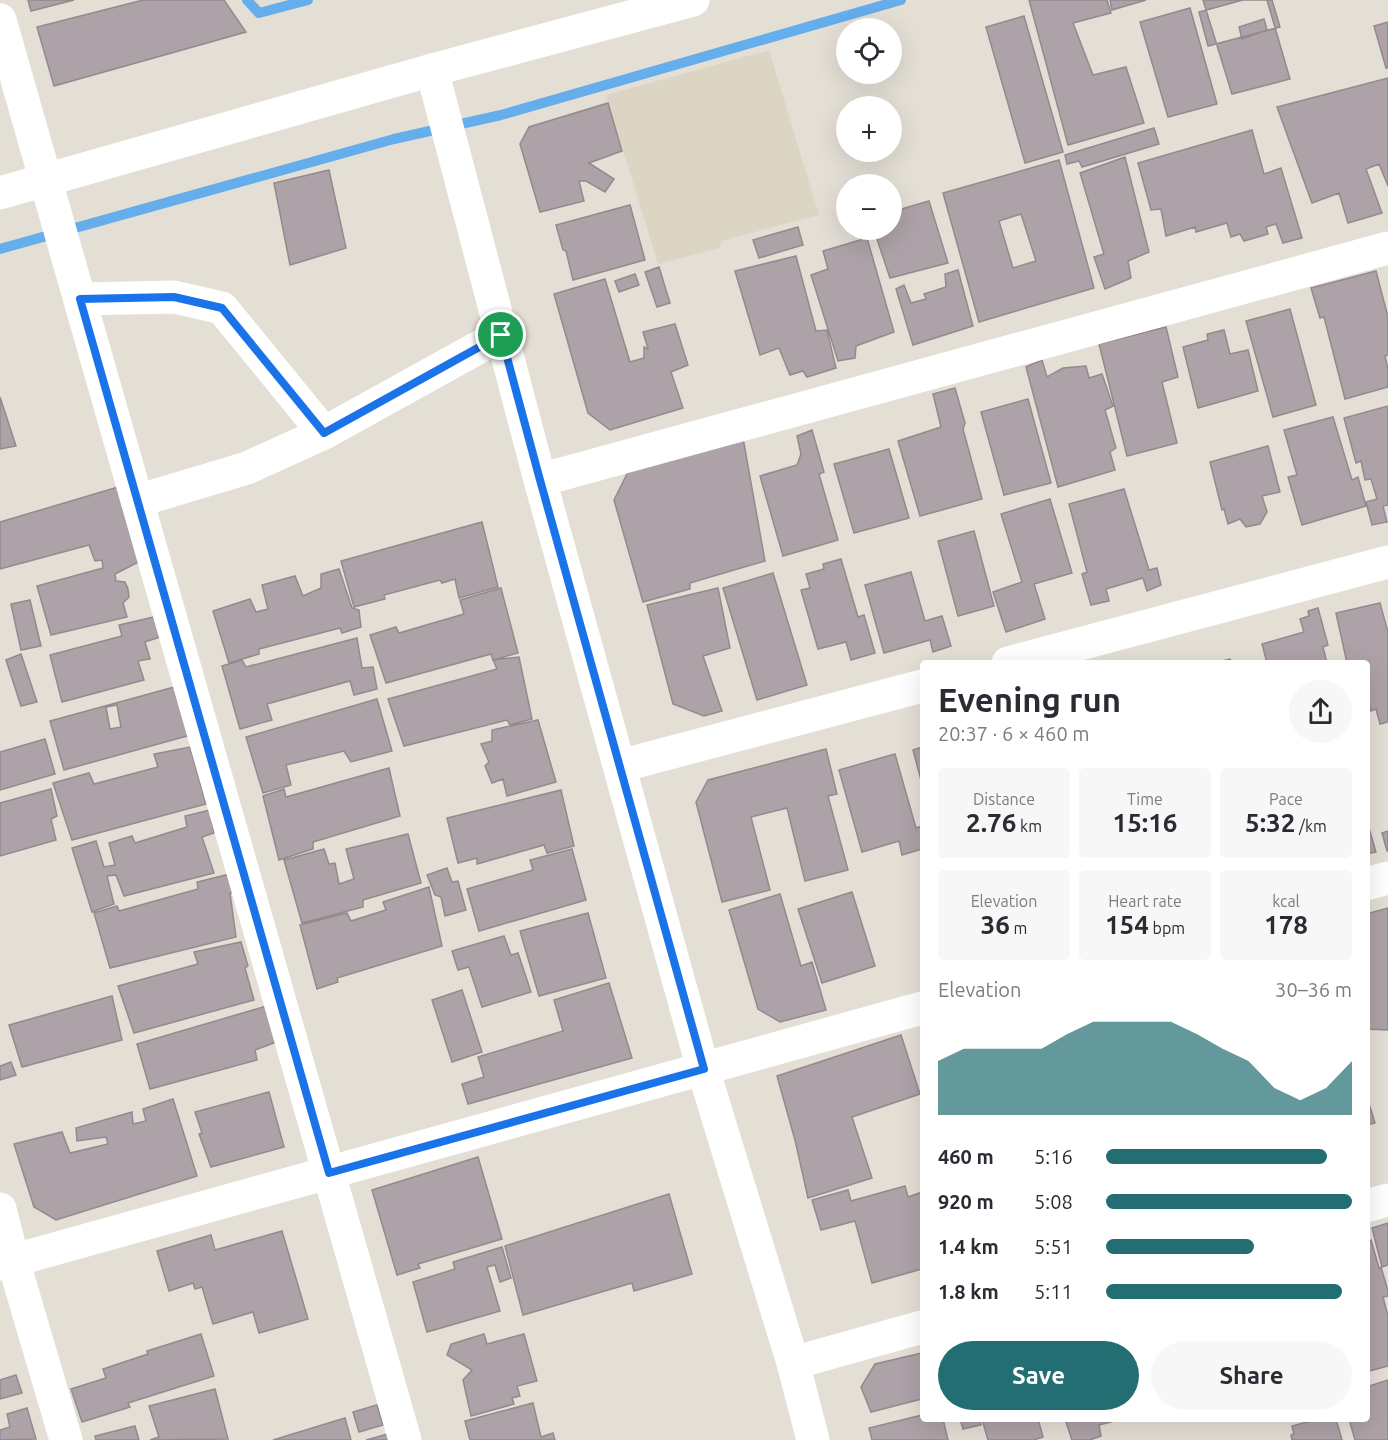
<!DOCTYPE html>
<html lang="en">
<head>
<meta charset="utf-8">
<style>
	:root { --surface:#fff; --page:#f7f7f7; --text:#2b2b33; --muted:#7c7c81; --accent:#226e72 }
	body { margin:0; font-family:Ubuntu,sans-serif; background:var(--page); color:var(--text); height:100vh; display:flex; flex-direction:column; font-size:22px; white-space:nowrap }
	* { box-sizing:border-box; margin:0 }
	p { font-size:20px; color:var(--muted) }
	.icon { flex:none; width:33px; height:33px; fill:none; stroke:currentColor; stroke-width:2; stroke-linecap:round; stroke-linejoin:round }
	.map { position:relative; flex:1; overflow:hidden }
	.details { position:absolute; left:920px; top:660px; width:450px; height:762px; display:flex; flex-direction:column; background:var(--surface); border-radius:6px; box-shadow:0 6px 24px #0002 }
	.details>* { flex:none }
	.fabs { position:absolute; left:836px; top:18px; display:grid; gap:12px }
	.fabs a { display:grid; place-items:center; width:66px; height:66px; border-radius:50%; background:var(--surface); box-shadow:0 6px 24px #0002; font-size:30px }
	.pin { position:absolute; display:grid; place-items:center; width:51px; height:51px; color:#fff; margin:-26px; border:3px solid #fff; border-radius:50%; box-shadow:0 2px 6px #0007 }
	.round { display:grid; place-items:center; flex:none; width:63px; height:63px; border-radius:32px; background:var(--page) }
	.headline { display:flex; align-items:center; justify-content:space-between; height:102px; padding:0 18px }
	h1 { font-size:33px; font-weight:700; line-height:45px }
	.stats { display:grid; grid-template-columns:repeat(3,1fr); gap:9px; height:102px; padding:6px 18px }
	.stats div { display:grid; align-content:center; border-radius:6px; background:var(--page); text-align:center }
	.stats b { font-size:26px; font-weight:700 }
	.stats small { font-size:16px; font-weight:400 }
	.stats p { font-size:16px }
	.chart { height:168px; padding:12px 18px }
	.chart p { display:flex; justify-content:space-between }
	.chart svg { width:100%; height:108px; margin-top:6px; fill:var(--accent); opacity:.7 }
	.button { display:flex; gap:12px; margin-top:auto; padding:12px 18px }
	.button a { flex:1; height:69px; border-radius:36px; background:var(--accent); color:#fff; font-size:24px; font-weight:700; line-height:69px; text-align:center }
	.button a+a { background:var(--page); color:var(--text) }
	ul { padding:0 18px; list-style:none; font-size:20px }
	li { display:grid; grid-template-columns:96px 72px 1fr; align-items:center; height:45px }
	li i { height:15px; border-radius:8px; background:var(--accent) }
	.map>svg:first-child { display:block }
	.built { fill:#ddd5c4 }
	.lines { fill:none; stroke-linecap:round; stroke-linejoin:round }
	.stream { stroke:#66adec; stroke-width:10 }
	.building { fill:#ada2a7; stroke:#94898e; stroke-width:1.5; fill-rule:evenodd }
	.minor { stroke:#fff; stroke-width:33 }
	.major { stroke:#fff; stroke-width:33 }
	.route-casing { stroke:#fff; stroke-width:12 }
	.route { stroke:#1a73e8; stroke-width:8 }
</style>
</head>
<body>
<div class="map">
<svg width="1388" height="1440" viewBox="0 0 1388 1440">
	<rect width="100%" height="100%" fill="#e4dfd5"/>
	<!-- built -->
	<path class="built" d="M769 50 819 215 721 241 720 248 658 264 606 95Z"/>
	<g class="lines">
		<!-- stream -->
		<path class="stream" d="M247 0 259 13 308 0
			M0 249 394 139 501 115 901 0"/>
	</g>
	<!-- building -->
	<path class="building" d="M28 0H74L31 11Z
		M143 0H224L246 32 54 86 37 27Z
		M1029 0H1107L1111 13 1073 23 1093 75 1126 67 1144 123 1068 145Z
		M1110 0H1146L1112 10Z
		M1203 0H1267L1290 79 1232 94ZM1264 19 1267 30 1242 39 1239 27Z
		M1243 0H1272L1280 27 1208 46 1199 12Z
		M1190 8 1217 104 1168 117 1140 22Z
		M1024 16 1063 152 1025 163 986 27Z
		M1388 22V68H1386L1374 26Z
		M1388 78V186L1379 164 1366 169 1382 213 1348 223 1339 193 1312 203 1277 107Z
		M608 103 622 151 589 163 614 179 605 192 586 181H579L584 201 540 212 520 144 529 127Z
		M1154 128 1159 144 1082 167 1079 161 1067 164 1065 155Z
		M1252 130 1264 174 1281 168 1302 238 1283 243 1276 224 1266 227 1268 234 1244 241 1240 234 1231 237 1227 223 1196 232 1195 227 1166 236 1161 209 1151 210 1138 163Z
		M1125 157 1149 252 1128 261 1131 278 1105 289 1094 257 1104 254 1080 173Z
		M1059 160 1094 288 979 322 943 193ZM1021 214 1036 261 1013 268 999 221Z
		M329 170 346 248 290 265 274 183Z
		M929 201 948 263 890 278 874 230H891V212Z
		M630 205 645 260 573 280 566 251 563 250 556 225Z
		M798 227 803 245 759 258 753 240Z
		M867 238 894 332 856 346 855 358 838 361 811 275 828 269 823 251Z
		M796 256 816 331 827 330 836 368 807 377 803 371 790 375 779 348 760 355 735 271Z
		M659 267 670 303 657 307 645 272Z
		M958 270 973 326 913 345 896 289 904 285 911 303 926 299 924 294 946 287 945 274Z
		M1376 271 1388 317V355L1385 356 1388 369V387L1345 399 1324 317 1320 318 1311 288Z
		M635 274 639 285 619 292 615 281Z
		M605 279 630 362 644 358V347L648 349 643 332 675 324 688 365 671 372 683 408 610 430 588 413 554 294Z
		M1290 309 1316 405 1273 417 1246 321Z
		M1166 327 1178 377 1162 382 1177 443 1127 456 1099 344Z
		M1224 330 1230 354 1248 350 1258 391 1198 408 1183 347 1208 340 1207 334Z
		M1042 360 1047 377 1063 368 1086 366 1089 378 1102 374 1113 406 1105 410 1116 448 1110 452 1115 470 1058 487 1026 367Z
		M955 388 965 423 963 429 982 499 920 516 898 441 941 427 933 394Z
		M0 397 16 446 0 449Z
		M1028 399 1051 483 1004 495 981 412Z
		M1388 406V505L1383 506 1387 522 1372 525 1366 502 1377 499 1371 479 1365 480 1361 461 1356 463 1344 418Z
		M1333 417 1352 480 1358 477 1366 506 1302 525 1288 477 1297 475 1284 430Z
		M812 430 824 472 819 474 838 540 783 556 760 476 797 465 801 454 797 436Z
		M743 438 765 561 690 583V589L643 602 614 500 628 472Z
		M1268 446 1280 492 1262 496 1267 512 1260 524 1246 527 1240 519 1228 524 1224 509 1222 510 1210 462Z
		M889 449 909 518 854 533 834 464Z
		M125 485 146 558 115 574 116 581 125 582 128 589 129 597 123 603 127 617 51 635 37 586 103 568 102 560 95 561 89 545 0 569V522Z
		M1124 489 1149 570 1157 568 1161 585 1147 591 1143 578 1106 589 1109 601 1091 605 1082 574 1087 572 1069 504Z
		M1050 499 1072 573 1034 584 1045 619 1006 632 993 592 1022 582 1001 514Z
		M482 522 498 587 459 598 455 579 442 583 440 580 384 595 385 599 354 607 341 561Z
		M974 531 994 606 958 616 938 541Z
		M841 559 858 617 864 615 875 653 851 660 846 642 818 649 801 590 810 588 806 574 824 569 823 564Z
		M339 569 352 608 359 610 361 627 342 633 340 628 259 649V654L229 663 213 611 250 599 256 612 268 609 262 585 295 576 303 596 321 588V574Z
		M911 572 925 621 942 616 951 646 933 652 930 640 884 653 865 585Z
		M773 573 807 685 757 700 723 588Z
		M501 588 518 653 493 660 491 654 386 683 370 635 396 627 399 633 464 614 460 600Z
		M718 588 730 648 703 656 722 711 704 716 673 704 647 605Z
		M30 600 41 646 21 650 11 604Z
		M1380 603 1388 632V722L1380 724 1376 709 1371 711 1368 699H1366V663H1347L1336 613Z
		M1318 608 1328 645 1323 647 1327 663H1267L1262 644 1304 632 1300 619 1309 616 1308 611Z
		M158 616 163 636 145 642 150 659 138 661 144 680 62 702 50 655 122 636 119 625Z
		M357 638 362 668 373 667 377 689 354 695 350 681 267 704 272 720 240 729 222 666 242 660 246 667Z
		M21 654 37 702 21 706 6 660Z
		M519 657 532 719 510 725 507 720 404 746 388 699 497 669 493 660Z
		M1230 659 1232 663H1214Z
		M178 686 191 735 64 770 50 721ZM117 705 121 727 110 729 106 707Z
		M377 699 392 751 351 762 344 751 286 765 291 785 263 793 246 737Z
		M538 720 556 782 507 796 503 779 492 783 485 766 489 762 481 744 492 741V730Z
		M45 739 55 774 0 790V752Z
		M190 747 206 804 72 840 53 783 89 773 94 784 158 767 154 754Z
		M922 747V784L913 750Z
		M826 749 837 794 828 796 848 870 805 881 787 808 751 817 770 890 722 902 696 802 708 780Z
		M895 754 916 828 922 826V849L902 855 899 841 862 852 839 770Z
		M389 768 400 816 313 842V849L279 860 263 796 284 789 286 797Z
		M51 789 57 816 51 819 56 840 0 856V803Z
		M561 790 574 846 547 853 544 845 477 864V858L458 863 447 818Z
		M210 810 214 833 202 837 214 873 124 896 116 875 107 876 114 904 92 912 72 848 96 841 104 867 115 865 109 843 132 836 135 843 187 827 185 816Z
		M1366 818 1376 852 1366 854Z
		M1388 831V851H1387L1382 833Z
		M408 834 421 883 363 900V907L302 923 284 860 324 849 329 864 335 863 339 884 354 879 346 849Z
		M572 849 586 900 479 931 467 889 533 870 530 860Z
		M447 868 452 882 458 881 466 910 445 916 441 897 435 895 427 875Z
		M230 874 236 891 230 893 236 937 110 968 94 913 117 906 119 911 198 889 197 882Z
		M429 887 442 946 337 978 338 982 317 989 300 925 347 913 351 921 386 910 383 902Z
		M852 892 875 966 822 983 798 909Z
		M780 894 801 966 812 962 826 1010 780 1022 758 1009 729 910Z
		M1388 908V1030L1366 1029V914Z
		M588 913 606 978 539 996 520 931Z
		M504 936 511 955 518 953 531 992 482 1007 469 967 458 970 452 951Z
		M241 942 248 966 245 968 254 1000 134 1033 118 986 198 964 194 952Z
		M609 983 632 1058 468 1104 462 1084 484 1077 478 1057 563 1031 554 1000Z
		M462 990 482 1052 452 1062 432 1000Z
		M112 996 122 1040 22 1067 9 1025Z
		M270 1005 279 1041 255 1050 257 1060 150 1089 137 1044Z
		M901 1035 920 1094 852 1117 872 1178 808 1198 795 1140 777 1076Z
		M11 1062 16 1075 0 1080V1066Z
		M269 1092 284 1147 211 1167 199 1134 202 1133 195 1112Z
		M1366 1094 1375 1123 1366 1125Z
		M173 1099 197 1176 56 1220 34 1207 14 1144 62 1132 70 1153 108 1144 106 1137 77 1141 76 1128 132 1112 133 1124 146 1121 143 1109Z
		M478 1157 502 1239 418 1264 420 1268 397 1275 372 1190Z
		M905 1186 908 1197 922 1192V1269L872 1283 855 1221 821 1230 812 1200 848 1190 851 1201Z
		M669 1194 692 1274 634 1291 632 1283 523 1315 505 1246Z
		M1388 1223V1265L1382 1267 1372 1228Z
		M282 1231 308 1319 259 1333 253 1312 213 1324 202 1287 195 1289 193 1283 169 1291 157 1251 211 1235 215 1250Z
		M1371 1240 1379 1268 1381 1267 1388 1291V1296L1383 1297 1388 1316V1366L1366 1372V1241Z
		M502 1247 511 1278 500 1282 495 1265 487 1267 500 1311 427 1332 413 1282 455 1269 453 1262Z
		M201 1334 214 1376 128 1403 130 1407 82 1422 71 1389 106 1378 103 1369 148 1354 147 1351Z
		M484 1334 487 1344 524 1334 537 1381 517 1386 520 1396 512 1398 514 1404 471 1416 463 1380 472 1370 447 1355 451 1344Z
		M922 1353V1399L871 1412 861 1387 875 1364Z
		M16 1375 22 1393 0 1399V1380Z
		M1388 1380V1440H1355L1349 1419H1366V1387Z
		M215 1389 228 1439 150 1440 159 1437 149 1406Z
		M533 1403 541 1437 553 1433 555 1440H470L465 1421Z
		M377 1405 383 1425 359 1432 353 1412Z
		M27 1408 36 1439 0 1440V1430L10 1427 7 1414Z
		M922 1415V1419H943L948 1440H872L869 1428Z
		M345 1418 351 1440H273Z
		M960 1419H980L981 1425 963 1429Z
		M982 1419H1038L1043 1437 1034 1440H988Z
		M1065 1419H1122L1099 1425 1101 1436 1090 1440H1072Z
		M1318 1419H1336L1342 1440H1292L1291 1435 1294 1434 1292 1426Z
		M135 1426 139 1440H96L95 1436Z
		M388 1434 390 1440H366Z"/>
	<g class="lines">
		<!-- minor -->
		<path class="minor" d="M0 20 405 1440
			M432 70 540 480 703 1069 793 1363 813 1440
			M80 299 174 297 222 308 324 433
			M540 480 1388 248
			M137 501 247 468 324 433 501 335
			M1008 663 1388 562
			M620 766 922 686
			M1366 884 1388 878
			M1366 1206 1388 1200
			M0 1209 13 1260 66 1440
			M0 1264 922 1008
			M793 1363 922 1327"/>
		<!-- major -->
		<path class="major" d="M0 193 432 70 693 0"/>
	</g>
	<g class="lines">
		<defs>
			<path id="route" d="M174 297 222 308 324 433 501 335 540 480 704 1069 329 1173 80 299Z"/>
		</defs>
		<!-- route casing -->
		<use href="#route" class="route-casing"/>
		<!-- route -->
		<use href="#route" class="route"/>
	</g>
</svg>
<div class="fabs">
<a><svg class="icon" aria-label="locate" viewBox="0 0 24 24"><circle cx="12" cy="12" r="6"/><path d="M12 2v4M12 18v4M2 12h4M18 12h4"/></svg></a>
<a>+</a>
<a>−</a>
</div>
<div class="pin" style="left:501px;top:335px;background:#1e9e55"><svg class="icon" aria-label="arrive" viewBox="0 0 24 24"><path d="M6 21V4h12l-3 4 3 4H6"/></svg></div>
<section class="details">
<div class="headline"><div><h1>Evening run</h1><p>20:37 · 6 × 460 m</p></div><a class="round"><svg class="icon" aria-label="share" viewBox="0 0 24 24"><path d="M12 15V3M7 8l5-5 5 5M5 13v7h14v-7"/></svg></a></div>
<div class="stats">
<div><p>Distance</p><b>2.76<small> km</small></b></div>
<div><p>Time</p><b>15:16</b></div>
<div><p>Pace</p><b>5:32<small> /km</small></b></div>
</div>
<div class="stats">
<div><p>Elevation</p><b>36<small> m</small></b></div>
<div><p>Heart rate</p><b>154<small> bpm</small></b></div>
<div><p>kcal</p><b>178</b></div>
</div>
<div class="chart"><p><span>Elevation</span>30–36 m</p>
<svg viewBox="0 0 160 44" preserveAspectRatio="none"><path d="M0 44V22L10 17L20 17L30 17L40 17L50 11L60 6L70 6L80 6L90 6L100 11L110 17L120 22L130 33L140 38L150 33L160 22V44z"/></svg>
</div>
<ul>
<li><b>460 m</b>5:16<i style="width:90%"></i></li>
<li><b>920 m</b>5:08<i style="width:100%"></i></li>
<li><b>1.4 km</b>5:51<i style="width:60%"></i></li>
<li><b>1.8 km</b>5:11<i style="width:96%"></i></li>
</ul>
<div class="button"><a>Save</a><a>Share</a></div>
</section>
</div>
</body>
</html>
